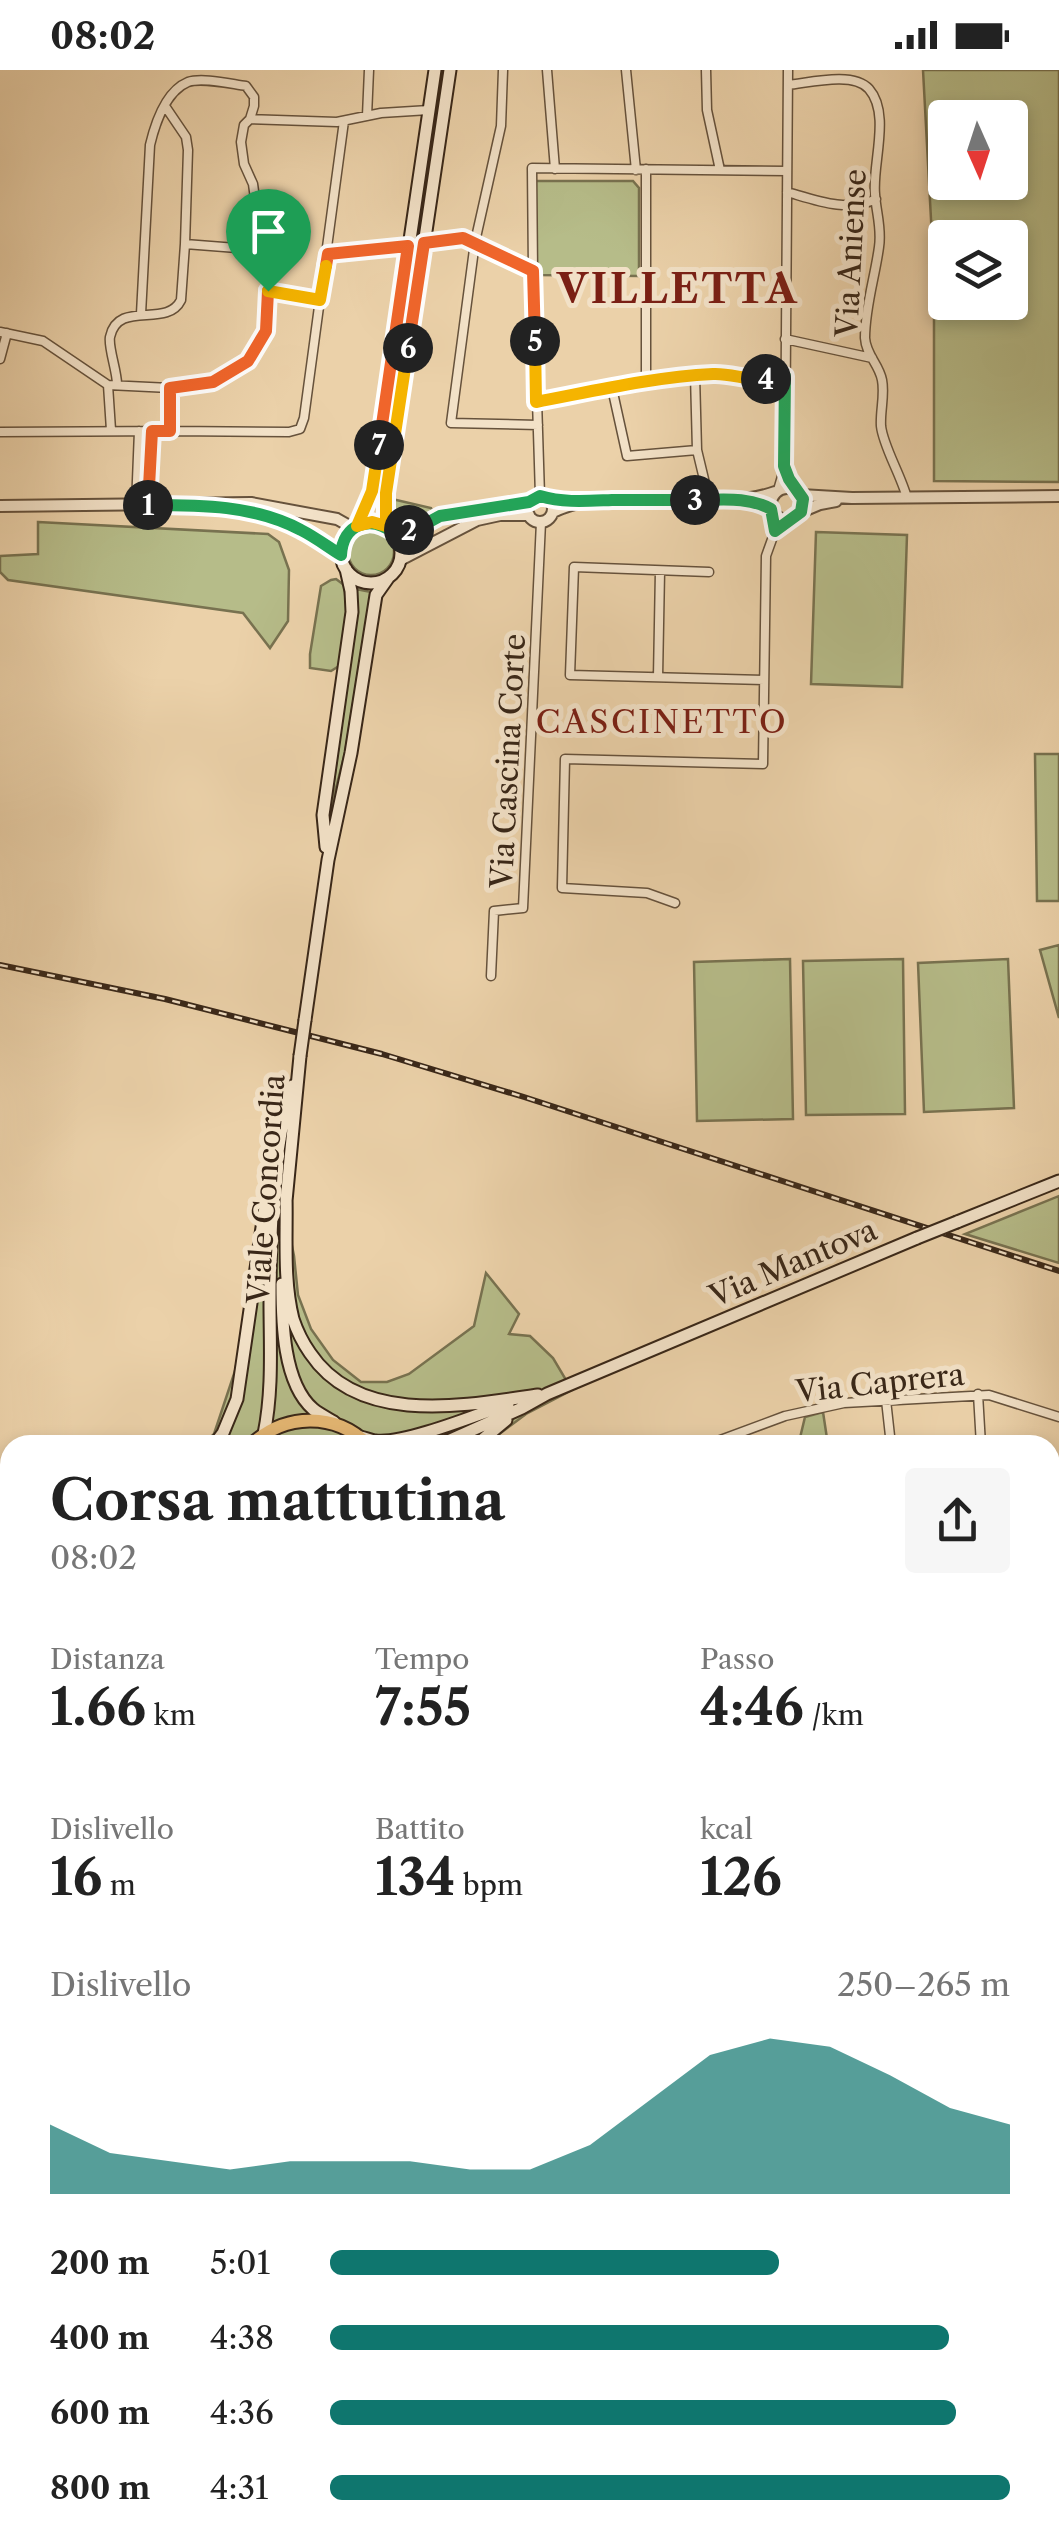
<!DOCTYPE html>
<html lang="it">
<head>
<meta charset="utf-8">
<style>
	:root { --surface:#fff; --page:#f6f6f6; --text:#222; --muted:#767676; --accent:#0f766e }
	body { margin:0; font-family:"Libre Caslon Text",serif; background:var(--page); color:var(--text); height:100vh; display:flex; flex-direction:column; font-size:38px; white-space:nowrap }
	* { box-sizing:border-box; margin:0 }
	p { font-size:32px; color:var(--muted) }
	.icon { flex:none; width:55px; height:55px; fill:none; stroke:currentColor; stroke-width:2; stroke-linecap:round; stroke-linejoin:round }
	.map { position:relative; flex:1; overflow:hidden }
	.drawer { position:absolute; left:0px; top:1365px; width:1060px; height:1112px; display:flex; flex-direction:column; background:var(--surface); border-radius:30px 30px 0 0; box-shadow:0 5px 15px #0003 }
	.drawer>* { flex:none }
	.needle { width:65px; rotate:177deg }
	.buttons { position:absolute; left:928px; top:30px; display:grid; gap:20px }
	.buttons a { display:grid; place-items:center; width:100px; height:100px; border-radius:10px; background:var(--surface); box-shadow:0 5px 15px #0003; font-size:50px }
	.pin { position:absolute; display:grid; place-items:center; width:85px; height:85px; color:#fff; margin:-102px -42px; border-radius:50% 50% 50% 0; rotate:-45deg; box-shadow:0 0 10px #0007 }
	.pin .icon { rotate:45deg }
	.km { position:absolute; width:50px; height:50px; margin:-25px; border-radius:50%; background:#222; color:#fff; font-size:28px; line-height:50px; text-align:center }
	.round { display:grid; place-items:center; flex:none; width:105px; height:105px; border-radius:10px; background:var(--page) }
	.overview { display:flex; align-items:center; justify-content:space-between; height:170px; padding:0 50px }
	h1 { font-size:55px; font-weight:700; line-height:75px }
	.metrics { display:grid; grid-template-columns:repeat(3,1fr); gap:15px; height:170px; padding:10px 50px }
	.metrics div { display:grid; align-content:center }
	.metrics b { font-size:50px; font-weight:700 }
	.metrics small { font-size:28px; font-weight:400 }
	.metrics p { font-size:28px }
	.chart { height:280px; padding:20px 50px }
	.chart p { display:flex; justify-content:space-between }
	.chart svg { width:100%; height:180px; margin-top:10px; fill:var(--accent); opacity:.7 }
	ul { padding:0 50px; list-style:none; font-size:32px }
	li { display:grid; grid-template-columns:160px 120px 1fr; align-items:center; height:75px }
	li i { height:25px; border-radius:12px; background:var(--accent) }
	.status { display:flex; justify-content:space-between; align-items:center; height:70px; padding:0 50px; background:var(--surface); direction:ltr }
	.status svg { height:28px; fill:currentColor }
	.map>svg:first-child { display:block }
	.green { fill:#b6bc89; stroke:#787250; stroke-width:2.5; fill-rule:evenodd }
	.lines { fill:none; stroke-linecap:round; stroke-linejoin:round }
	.minor-casing { stroke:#66523c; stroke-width:11 }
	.tertiary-casing { stroke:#66523c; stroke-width:14 }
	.secondary-casing { stroke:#392718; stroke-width:15 }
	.primary-casing { stroke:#392718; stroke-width:16 }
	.minor { stroke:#f2e1c7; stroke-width:8 }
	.tertiary { stroke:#f2e1c7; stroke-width:10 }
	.secondary { stroke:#f2e1c7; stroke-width:11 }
	.primary { stroke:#e6b874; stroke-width:12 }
	.rail-casing { stroke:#392718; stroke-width:6 }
	.rail { stroke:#f2e1c7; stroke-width:2.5; stroke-dasharray:8; stroke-linecap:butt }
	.secondary-bridge-casing { stroke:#392718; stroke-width:15; stroke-linecap:butt }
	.secondary-bridge { stroke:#f2e1c7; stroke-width:11 }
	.split-1-casing { stroke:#fff; stroke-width:20 }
	.split-2-casing { stroke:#fff; stroke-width:20 }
	.split-3-casing { stroke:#fff; stroke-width:20 }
	.split-4-casing { stroke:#fff; stroke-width:20 }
	.split-5-casing { stroke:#fff; stroke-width:20 }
	.split-6-casing { stroke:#fff; stroke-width:20 }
	.split-7-casing { stroke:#fff; stroke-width:20 }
	.split-8-casing { stroke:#fff; stroke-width:20 }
	.split-9-casing { stroke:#fff; stroke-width:20 }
	.split-1 { stroke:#f0652b; stroke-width:12 }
	.split-2 { stroke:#22a559; stroke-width:12 }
	.split-3 { stroke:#22a559; stroke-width:12 }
	.split-4 { stroke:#22a559; stroke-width:12 }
	.split-5 { stroke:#f5b400; stroke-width:12 }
	.split-6 { stroke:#f0652b; stroke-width:12 }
	.split-7 { stroke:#f5b400; stroke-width:12 }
	.split-8 { stroke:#f0652b; stroke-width:12 }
	.split-9 { stroke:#f5b400; stroke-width:12 }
	.labels { text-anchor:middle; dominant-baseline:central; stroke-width:10; stroke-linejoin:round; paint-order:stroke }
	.street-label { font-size:30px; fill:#392718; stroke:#f2e1c7 }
	.neighbourhood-label { font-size:32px; letter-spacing:2.5px; fill:#7a1f14; stroke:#f2e1c7 }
	.district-label { font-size:40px; font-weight:bold; letter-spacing:2.5px; fill:#7a1f14; stroke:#f2e1c7 }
</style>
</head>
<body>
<div class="status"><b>08:02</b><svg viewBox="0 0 49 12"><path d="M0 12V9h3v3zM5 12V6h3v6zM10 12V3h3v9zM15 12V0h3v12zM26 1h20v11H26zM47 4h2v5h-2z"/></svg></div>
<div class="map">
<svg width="1059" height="2476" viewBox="0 0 1059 2476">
	<rect width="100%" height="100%" fill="#ebd1a9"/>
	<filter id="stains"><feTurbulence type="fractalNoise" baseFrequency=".002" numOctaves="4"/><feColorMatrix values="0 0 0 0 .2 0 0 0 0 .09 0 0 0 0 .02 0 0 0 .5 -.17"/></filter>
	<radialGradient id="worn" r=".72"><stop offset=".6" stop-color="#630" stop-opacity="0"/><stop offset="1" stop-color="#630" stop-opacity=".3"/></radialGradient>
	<!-- green -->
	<path class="green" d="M923 0H1059V412L934 411V205ZM945 48H1010V112H945ZM945 168H1010V232H945Z
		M535 111H633L639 118V206L537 205Z
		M392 429 431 438 434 444 415 454 396 455 390 449Z
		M38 452 268 464 279 472 289 500 288 551 270 578 243 543 8 510 0 502V486L38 484Z
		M348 482a23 23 0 1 1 46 0a23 23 0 1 1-46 0Z
		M816 462 907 465 902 617 811 614Z
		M336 509 344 515 347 541 339 596 331 601 310 598V584L321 516 331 510Z
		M356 519 371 522 345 683 330 741 357 537Z
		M1035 684H1059V831H1037Z
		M1059 875V948L1040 880Z
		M790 889 793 1049 697 1051 694 892Z
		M903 889 905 1044 806 1045 803 891Z
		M1008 889 1014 1038 924 1042 918 893Z
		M271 1119 281 1121 294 1186 298 1225 311 1259 333 1290 361 1312H387L409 1304 474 1256 486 1203 519 1244 509 1264 530 1266 553 1288 572 1320 526 1344 490 1371 491 1375H202L214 1364 235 1301Z
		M1059 1126V1193L965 1164Z
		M823 1342 828 1375H790L799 1372 805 1347Z
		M0 2220 10 2222V2342L0 2341Z
		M212 2468H545L536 2476H210Z"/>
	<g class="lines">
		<defs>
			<path id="minor" d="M503 0 501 56 475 172 451 353 538 355
				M547 0 555 99
				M626 0 636 100
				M706 0 707 40 720 100
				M788 15C809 13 853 1 869 19 891 44 872 94 875 124 876 142 882 158 879 177 875 207 865 237 865 268 866 285 879 294 882 310 885 325 880 341 881 356 883 376 901 405 907 428
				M165 36 186 67 188 80 185 174 261 180
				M367 46 369 0
				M250 49 337 52 381 43 429 40
				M787 122C815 130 848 143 876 129
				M424 173 463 168 533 201 540 426
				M328 184 408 176
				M533 201 532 98 787 101
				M268 221 321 231
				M141 244 150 75C155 54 166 21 188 12 202 7 231 14 246 16L254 27V36L250 49 244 55 241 72 244 94 253 114 268 221 266 261 248 291 213 311 170 318
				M0 262 43 271 108 315
				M785 269 872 288
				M0 289 7 263
				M695 305 697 380 709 430
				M646 312V99
				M117 314C117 301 108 277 110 267 118 229 167 259 181 230L185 174
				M612 318 627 386 697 380
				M536 333 646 312 711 304H731L758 310 785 306
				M171 361 289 362 300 359 304 348 344 51
				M0 362 171 361 170 318 108 315 111 360
				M785 396 795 420
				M778 420 785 396 788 0
				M136 435 139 361
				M148 435 152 361
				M775 461 789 450
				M709 502 574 497 570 605 764 610
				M658 607 660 501
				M675 833 647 823 562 818 565 689 763 694 766 486 775 461 773 444
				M491 906 494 841 523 838 541 452
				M978 1324 981 1375
				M886 1330 891 1375
				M707 1375 785 1346 844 1333 989 1325 1059 1347
				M1050 1458 1059 1461
				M1050 1773 1059 1771
				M634 2468 635 2476
				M688 2476 689 2468
				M747 2476 748 2468"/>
			<path id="tertiary" d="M771 434a16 16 0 1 1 32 0a16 16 0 1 1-32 0Z
				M801 425 852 428 1059 426
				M527 439a13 13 0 1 1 26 0a13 13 0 1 1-26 0Z
				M0 436 251 433 337 449 353 458
				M226 438 283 451 302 460 341 485
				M553 442C616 411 708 446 775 422
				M801 442 820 434 836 431
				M394 463 418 458 440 446 529 432
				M400 490 477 450 500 445H529"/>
			<path id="secondary" d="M341 483a30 30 0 1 1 60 0a30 30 0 1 1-60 0Z
				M357 456 373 421 435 0
				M386 456 387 423 450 0
				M326 777 323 745 352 542 351 521 346 499
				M305 950 328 790 351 683 376 525 388 508
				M286 1126C287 1166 283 1210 293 1249 297 1261 303 1273 310 1283 359 1356 463 1336 538 1325
				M286 1131 300 986
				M957 1152 1059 1111
				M282 1214C282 1251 283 1313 313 1339 319 1344 327 1348 334 1352
				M264 1364C273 1320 270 1276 270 1232 270 1162 272 1083 292 1016
				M360 1367C365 1368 370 1370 375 1371 403 1375 479 1344 508 1334
				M214 1375 223 1363 237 1329 266 1130
				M439 1375 522 1338 547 1324 917 1168
				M476 1375 506 1350"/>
			<path id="primary" d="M251 1375C285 1343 335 1342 368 1375
				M0 1534 10 1530
				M0 1546 10 1542
				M1050 2009 1059 2014
				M1050 2027 1059 2033"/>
		</defs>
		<!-- minor casing -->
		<use href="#minor" class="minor-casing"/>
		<!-- tertiary casing -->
		<use href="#tertiary" class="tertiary-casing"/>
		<!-- secondary casing -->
		<use href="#secondary" class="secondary-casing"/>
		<!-- primary casing -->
		<use href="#primary" class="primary-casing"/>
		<!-- minor -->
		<use href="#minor" class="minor"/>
		<!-- tertiary -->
		<use href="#tertiary" class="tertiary"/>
		<!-- secondary -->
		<use href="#secondary" class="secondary"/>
		<!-- primary -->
		<use href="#primary" class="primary"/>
		<defs>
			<path id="rail" d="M0 895 165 929 382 984 524 1027 1059 1201"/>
		</defs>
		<!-- rail casing -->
		<use href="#rail" class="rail-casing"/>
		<!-- rail -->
		<use href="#rail" class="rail"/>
		<defs>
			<path id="secondary-bridge" d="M300 986 305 950
				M917 1168 957 1152"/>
		</defs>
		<!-- secondary-bridge casing -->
		<use href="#secondary-bridge" class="secondary-bridge-casing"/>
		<!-- secondary-bridge -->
		<use href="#secondary-bridge" class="secondary-bridge"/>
	</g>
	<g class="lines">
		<defs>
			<path id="split-1" d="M148 435 152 361H170V318L213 312 248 291 266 261 268 221"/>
			<path id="split-2" d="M148 435C200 435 255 435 301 460 315 467 328 477 341 485 343 454 370 444 394 463L409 460"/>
			<path id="split-3" d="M409 460 418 458 440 446 529 432 540 426C564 433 586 431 612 430 640 430 667 430 695 430"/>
			<path id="split-4" d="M695 430C721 430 747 426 771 439L775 461 801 442 803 429 789 409 784 396 785 306 766 309"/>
			<path id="split-5" d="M535 271 536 332C594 321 653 307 713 304 731 303 748 311 766 309"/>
			<path id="split-6" d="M408 278 424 173 463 168 533 201 535 271"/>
			<path id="split-7" d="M379 375 372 421 357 456 372 452 386 456V423L408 278"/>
			<path id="split-8" d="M326 196 328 184 408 176 379 375"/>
			<path id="split-9" d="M268 221 320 230 326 196"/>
		</defs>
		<!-- split-1 casing -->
		<use href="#split-1" class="split-1-casing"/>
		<!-- split-2 casing -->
		<use href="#split-2" class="split-2-casing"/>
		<!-- split-3 casing -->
		<use href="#split-3" class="split-3-casing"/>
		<!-- split-4 casing -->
		<use href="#split-4" class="split-4-casing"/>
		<!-- split-5 casing -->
		<use href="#split-5" class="split-5-casing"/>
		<!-- split-6 casing -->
		<use href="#split-6" class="split-6-casing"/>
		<!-- split-7 casing -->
		<use href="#split-7" class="split-7-casing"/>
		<!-- split-8 casing -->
		<use href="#split-8" class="split-8-casing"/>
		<!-- split-9 casing -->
		<use href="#split-9" class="split-9-casing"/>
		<!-- split-1 -->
		<use href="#split-1" class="split-1"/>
		<!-- split-2 -->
		<use href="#split-2" class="split-2"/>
		<!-- split-3 -->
		<use href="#split-3" class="split-3"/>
		<!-- split-4 -->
		<use href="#split-4" class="split-4"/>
		<!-- split-5 -->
		<use href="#split-5" class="split-5"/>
		<!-- split-6 -->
		<use href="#split-6" class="split-6"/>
		<!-- split-7 -->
		<use href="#split-7" class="split-7"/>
		<!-- split-8 -->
		<use href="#split-8" class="split-8"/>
		<!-- split-9 -->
		<use href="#split-9" class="split-9"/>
	</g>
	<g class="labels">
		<!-- street labels -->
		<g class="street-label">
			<text transform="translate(851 183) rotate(-87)">Via Aniense</text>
			<text transform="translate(508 691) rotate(-87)">Via Cascina Corte</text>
			<text transform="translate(266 1119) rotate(-86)">Viale Concordia</text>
			<text transform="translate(793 1193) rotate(-23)">Via Mantova</text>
			<text transform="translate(880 1313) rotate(-6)">Via Caprera</text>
		</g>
		<!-- neighbourhood labels -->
		<g class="neighbourhood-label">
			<text x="662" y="651">CASCINETTO</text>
		</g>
		<!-- district labels -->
		<g class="district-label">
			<text x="678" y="218">VILLETTA</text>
		</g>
	</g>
	<rect width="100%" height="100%" filter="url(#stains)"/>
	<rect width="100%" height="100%" fill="url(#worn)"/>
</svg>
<div class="buttons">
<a><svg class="needle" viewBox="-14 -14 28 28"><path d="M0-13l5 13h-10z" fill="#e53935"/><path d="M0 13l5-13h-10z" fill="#767676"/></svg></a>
<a><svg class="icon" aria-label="layers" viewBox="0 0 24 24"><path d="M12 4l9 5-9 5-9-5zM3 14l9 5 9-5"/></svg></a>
</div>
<div class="pin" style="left:268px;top:221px;background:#1e9e55"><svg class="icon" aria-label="arrive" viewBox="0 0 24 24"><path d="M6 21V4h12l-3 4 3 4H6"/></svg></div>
<b class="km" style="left:148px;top:435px">1</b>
<b class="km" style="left:409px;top:460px">2</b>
<b class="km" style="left:695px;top:430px">3</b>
<b class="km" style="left:766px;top:309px">4</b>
<b class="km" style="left:535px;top:271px">5</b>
<b class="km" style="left:408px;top:278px">6</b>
<b class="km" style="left:379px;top:375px">7</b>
<section class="drawer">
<div class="overview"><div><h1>Corsa mattutina</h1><p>08:02</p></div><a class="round"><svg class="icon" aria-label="share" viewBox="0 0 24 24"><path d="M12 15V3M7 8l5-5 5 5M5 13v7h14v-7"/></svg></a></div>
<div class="metrics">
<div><p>Distanza</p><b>1.66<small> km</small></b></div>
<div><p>Tempo</p><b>7:55</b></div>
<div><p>Passo</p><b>4:46<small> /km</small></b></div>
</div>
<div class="metrics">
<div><p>Dislivello</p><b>16<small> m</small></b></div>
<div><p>Battito</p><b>134<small> bpm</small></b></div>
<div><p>kcal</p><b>126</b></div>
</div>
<div class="chart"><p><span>Dislivello</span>250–265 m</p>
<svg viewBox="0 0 160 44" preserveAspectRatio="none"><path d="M0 44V27L10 34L20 36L30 38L40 36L50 36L60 36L70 38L80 38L90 32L100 21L110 10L120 6L130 8L140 15L150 23L160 27V44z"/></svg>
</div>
<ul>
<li><b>200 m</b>5:01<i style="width:66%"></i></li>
<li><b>400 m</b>4:38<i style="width:91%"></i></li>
<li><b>600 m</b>4:36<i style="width:92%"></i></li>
<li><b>800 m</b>4:31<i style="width:100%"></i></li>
</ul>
</section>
</div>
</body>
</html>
